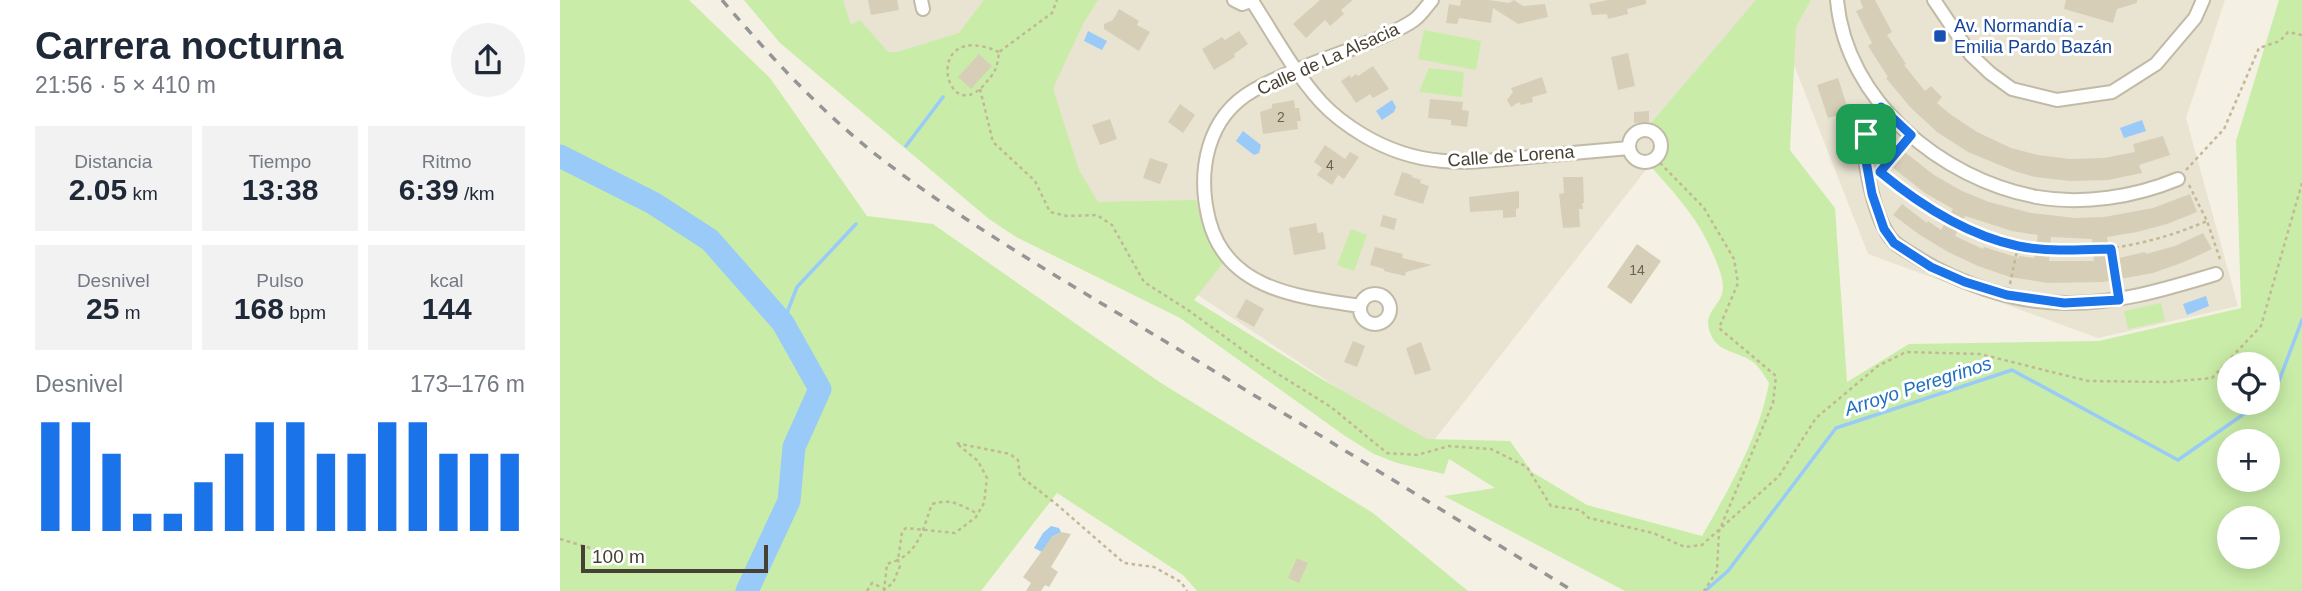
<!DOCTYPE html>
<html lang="es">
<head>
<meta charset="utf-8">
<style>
	:root { --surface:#fff; --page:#f2f2f3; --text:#1f2937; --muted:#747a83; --accent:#1a73e8 }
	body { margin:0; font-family:Arial,sans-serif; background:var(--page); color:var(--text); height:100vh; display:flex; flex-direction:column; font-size:26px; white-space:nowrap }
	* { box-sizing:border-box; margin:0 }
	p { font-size:23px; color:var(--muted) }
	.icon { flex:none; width:38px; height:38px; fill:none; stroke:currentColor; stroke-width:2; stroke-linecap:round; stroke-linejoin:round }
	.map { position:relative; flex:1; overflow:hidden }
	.panel { display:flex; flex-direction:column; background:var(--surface); width:560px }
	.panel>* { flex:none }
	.buttons { position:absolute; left:1657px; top:352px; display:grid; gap:14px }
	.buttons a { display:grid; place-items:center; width:63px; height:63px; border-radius:50%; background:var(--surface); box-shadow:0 4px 18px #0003; font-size:35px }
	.scale { position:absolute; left:21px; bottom:18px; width:187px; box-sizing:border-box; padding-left:7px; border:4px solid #474133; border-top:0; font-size:19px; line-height:24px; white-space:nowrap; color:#474133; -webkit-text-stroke:5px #fff; paint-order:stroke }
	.pin { position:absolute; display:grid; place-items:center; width:60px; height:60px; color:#fff; margin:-30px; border-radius:14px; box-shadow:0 4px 10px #0006 }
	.round { display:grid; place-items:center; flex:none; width:74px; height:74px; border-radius:37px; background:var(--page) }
	.summary { display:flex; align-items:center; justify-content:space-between; height:119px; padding:0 35px }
	h1 { font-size:38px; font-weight:700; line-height:52px }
	.metrics { display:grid; grid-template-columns:repeat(3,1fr); gap:10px; height:119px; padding:7px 35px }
	.metrics div { display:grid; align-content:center; border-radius:0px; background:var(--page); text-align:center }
	.metrics b { font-size:30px; font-weight:700 }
	.metrics small { font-size:19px; font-weight:400 }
	.metrics p { font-size:19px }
	.chart { height:196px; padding:14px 35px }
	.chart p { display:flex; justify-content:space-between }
	.chart svg { width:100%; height:126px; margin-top:7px; stroke:var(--accent); stroke-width:6 }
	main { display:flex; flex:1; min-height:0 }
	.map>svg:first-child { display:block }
	.residential { fill:#e9e3d2 }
	.green { fill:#c9eda8; fill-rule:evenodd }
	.water { fill:#99caf8 }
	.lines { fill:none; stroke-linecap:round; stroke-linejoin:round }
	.stream { stroke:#99caf8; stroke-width:3.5 }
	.river { stroke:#99caf8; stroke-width:23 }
	.building { fill:#d7ceb8; fill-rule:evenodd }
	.minor-casing { stroke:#c1baa6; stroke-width:16 }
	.path { stroke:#c4b795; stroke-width:2.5; stroke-dasharray:3.5 3.5; stroke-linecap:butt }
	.minor { stroke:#fff; stroke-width:12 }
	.rail { stroke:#959595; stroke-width:3.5; stroke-dasharray:9 9; stroke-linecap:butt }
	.route-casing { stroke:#fff; stroke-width:14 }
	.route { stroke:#1a73e8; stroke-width:9 }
	.transit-dot { fill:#1a4fb4; stroke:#fff; stroke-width:2.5 }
	.labels { text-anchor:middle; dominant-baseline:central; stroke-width:6; stroke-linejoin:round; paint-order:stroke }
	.number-label { font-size:14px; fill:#6b6454 }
	.transit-label { font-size:18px; fill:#164399; stroke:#fff; text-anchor:start }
	.street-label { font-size:18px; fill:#474133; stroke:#fff }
	.water-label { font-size:19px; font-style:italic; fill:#2070bf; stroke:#fff }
</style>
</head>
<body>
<main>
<section class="panel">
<div class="summary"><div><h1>Carrera nocturna</h1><p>21:56 · 5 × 410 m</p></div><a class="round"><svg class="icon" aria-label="share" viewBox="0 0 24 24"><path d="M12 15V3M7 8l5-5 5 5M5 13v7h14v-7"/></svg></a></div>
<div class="metrics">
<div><p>Distancia</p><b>2.05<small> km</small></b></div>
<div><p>Tiempo</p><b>13:38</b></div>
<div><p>Ritmo</p><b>6:39<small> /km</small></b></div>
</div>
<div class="metrics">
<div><p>Desnivel</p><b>25<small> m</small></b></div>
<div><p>Pulso</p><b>168<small> bpm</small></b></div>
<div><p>kcal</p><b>144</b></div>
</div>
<div class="chart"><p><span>Desnivel</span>173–176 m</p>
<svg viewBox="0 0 160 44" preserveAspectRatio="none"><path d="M5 44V6M15 44V6M25 44V17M35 44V38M45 44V38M55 44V27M65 44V17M75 44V6M85 44V6M95 44V17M105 44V17M115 44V6M125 44V6M135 44V17M145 44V17M155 44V17"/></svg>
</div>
</section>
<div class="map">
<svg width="1742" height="591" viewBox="0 0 1742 591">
	<rect width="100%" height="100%" fill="#f4f1e4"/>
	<!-- residential -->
	<path class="residential" d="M233 0H1665L1626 118 1678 306 1538 338 1308 254 1212 9 868 448 278 56Z"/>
	<!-- green -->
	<path class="green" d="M0 0H129L210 78 307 216 373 224 601 383 813 513 908 591H637L623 575 497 493 421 591H0Z
		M184 0H283L291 25 300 20 328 52H337L399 33 424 0H538L523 24 494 86V92L519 170 538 202 636 200 646 235 663 263 634 300 760 378 867 439 950 441 972 472 1027 505 1142 536C1169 489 1199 437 1209 383 1204 375 1200 368 1193 362 1180 352 1160 353 1152 337 1139 311 1163 307 1163 287 1163 279 1159 268 1156 261 1141 222 1119 198 1092 168 1113 157 1113 133 1091 123L1196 0H1251L1236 27 1230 150 1275 208 1287 382 1349 344 1539 341 1681 308 1676 141 1719 0H1742V591H1065L884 496 935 488 889 459 884 474 837 463 814 454 785 436 620 318 456 237 429 219 220 43ZM1670 364H1708V402H1670ZM1670 441H1708V480H1670ZM1670 518H1708V556H1670Z
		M864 30 921 41 916 70 858 59Z
		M869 68 904 72 902 97 859 92Z
		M791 229 807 235 794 271 777 265Z
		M1601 303 1605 321 1568 329 1564 311Z"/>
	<!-- water -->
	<path class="water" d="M528 31 547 41 542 50 524 41Z
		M832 100 836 107 834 112 822 120 816 111Z
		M1582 120 1586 131 1564 138 1560 128Z
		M683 131 701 145 699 153 694 155 676 141Z
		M1646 296 1649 306 1627 315 1623 304Z
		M491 526 499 528 501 532 492 537 482 552 474 548 483 533Z"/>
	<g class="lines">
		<!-- stream -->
		<path class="stream" d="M346 146 383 97
			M223 323 237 287 296 224
			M1708 398 1714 394 1742 320
			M1145 591 1168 571 1276 428 1452 370 1618 460 1701 402"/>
		<!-- river -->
		<path class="river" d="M0 156 93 203 150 240 223 323 260 389 234 447 229 501 187 591"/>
	</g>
	<!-- building -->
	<path class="building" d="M308 0H337L339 10 311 15Z
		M760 0H793L781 10 784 14 770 26 765 20 746 38 733 24Z
		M901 0H929L949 3 954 0 963 6 985 4 988 17 958 24 933 8 931 23 899 18 897 24 886 23 889 4 900 6Z
		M1048 0H1086V4L1067 9 1068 14 1048 19 1047 14 1032 15 1029 4Z
		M1300 0H1315L1332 32 1327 35 1346 64 1344 65 1365 91 1371 86 1382 97 1377 103 1390 114 1417 132 1451 148 1478 155 1510 159 1544 158 1575 152 1573 144 1603 136 1610 155 1579 165 1582 173 1548 180 1510 181 1475 177 1454 171 1408 152 1377 132 1350 107 1326 78 1328 77 1308 46 1312 43 1296 11 1303 8Z
		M1506 0H1577V3L1557 9 1553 23 1504 9Z
		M559 9 579 21 577 25 590 32 579 51 544 29V24L553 20Z
		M679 31 688 44 674 54 675 57 654 70 642 49 662 37 665 40Z
		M1068 53 1075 86 1058 90 1051 57Z
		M419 54 432 66 411 89 398 77Z
		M813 66 829 89 813 98 810 94 796 103 781 81 790 75 791 78 796 74 798 76Z
		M982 77 987 93 972 97 973 102 961 105 959 102 951 107 947 100 953 92 951 88Z
		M1278 78 1289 112 1268 118 1257 85Z
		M870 99 903 102 902 110 909 111 907 127 891 125V120L868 118Z
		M734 100 735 108H739L741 121H737L738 129 703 134 700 112 712 108V104Z
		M620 104 635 115 623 133 608 122Z
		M1089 111V122L1074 123V112Z
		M550 119 557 139 540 145 532 125Z
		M1326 139 1340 151 1341 149 1374 175 1402 191 1429 202 1471 213 1515 218 1544 217 1593 208 1630 194 1637 212 1607 224 1577 232 1547 237 1550 260 1585 252 1586 254 1615 246 1643 233 1652 249 1624 262 1593 273 1543 282 1488 283 1450 277 1418 266 1388 252 1360 235 1333 215 1342 204 1367 223 1368 221 1381 230 1393 209 1365 193 1328 164 1330 161 1317 148ZM1405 216 1452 231 1478 235 1474 258 1459 256V258L1424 247 1423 249 1395 236ZM1491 237 1532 239 1534 261H1489Z
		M765 145 785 159 790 152 799 157 784 179 778 175 772 185 757 175 762 168 754 162Z
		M590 158 608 164 600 184 583 178Z
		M842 172 852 175V177L861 180 860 183 869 186 863 204 834 195Z
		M1003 177H1023L1024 203H1022L1023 209H1019L1020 227 1003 228 999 194 1004 193Z
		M959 191V208L956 209V217L943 218V210L910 212 909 197Z
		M823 215 837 219 834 230 820 226Z
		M756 223 758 233 763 232 766 249 734 255 729 228Z
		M1077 244 1101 261 1071 304 1047 287Z
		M815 247 843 254 842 258 872 265 846 272 845 276 824 271V269L810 265Z
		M686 299 704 309 694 327 676 317Z
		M793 341 805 346 797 367 784 362Z
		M861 342 871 370 855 375 846 348Z
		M501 532 511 534 491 567 498 572 489 587 485 585 481 591H466L471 583 463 577 492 537Z
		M737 558 748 563 739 583 728 578Z"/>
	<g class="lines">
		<defs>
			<path id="minor" d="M361 0 363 9
				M674 0 682 4 693 0
				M1277 0C1286 101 1381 179 1477 197 1523 205 1575 197 1618 179
				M1374 0 1411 55 1430 73 1452 89 1497 100 1552 92 1596 64 1635 18 1643 0
				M692 1C714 35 734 72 761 102 773 115 788 126 803 135 860 169 906 163 968 157 1002 154 1036 151 1069 148
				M1321 107C1316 115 1308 126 1306 135 1301 160 1316 223 1333 241 1338 246 1345 250 1350 253 1394 282 1453 303 1505 303 1558 304 1606 289 1656 274
				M1069 146a16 16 0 1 1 32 0a16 16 0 1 1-32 0Z
				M800 309a15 15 0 1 1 30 0a15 15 0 1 1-30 0Z
				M800 306C741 297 667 291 649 220 637 172 646 117 694 90 726 72 762 60 797 47 816 39 837 32 854 20 861 15 866 7 872 0"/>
		</defs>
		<!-- minor casing -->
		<use href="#minor" class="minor-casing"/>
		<!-- path -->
		<path class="path" d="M439 52C362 18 384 127 423 86 435 72 437 70 439 52L492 13 497 0
			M420 89 433 142 475 181 490 212 507 216 537 215 552 225 584 282 628 310 702 364 771 407 827 453 857 455 889 446 931 449 967 467 991 506 1020 510 1029 518 1093 533 1125 547 1142 545 1219 476 1256 418 1318 366 1346 352 1420 354 1528 381 1607 382 1652 378 1701 326 1742 183
			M1344 143 1319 172C1421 255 1525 273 1647 221
			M1095 158 1144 208 1174 259 1178 283 1159 328 1216 376 1213 403 1159 531 1157 571 1144 591
			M1626 170 1664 129 1699 48 1720 41 1728 32 1742 35
			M1629 185 1647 221 1661 262
			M1551 249 1557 287
			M1450 284 1458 246
			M0 539 40 551
			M307 591 312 583 325 589 333 583 340 566 338 560C360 549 364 526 372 504 392 498 400 505 418 514
			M324 591 327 564 338 560 342 532 346 528 395 533 416 517 424 503 427 478 418 461 396 443 450 454 458 460 460 476 495 503 564 563 594 567 621 582 627 591"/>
		<!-- minor -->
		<use href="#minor" class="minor"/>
		<!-- rail -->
		<path class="rail" d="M162 0C210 56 260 111 319 157 415 231 522 291 626 354 755 432 884 511 1013 591"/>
	</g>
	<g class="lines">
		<defs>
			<path id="route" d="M1321 107 1351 135 1320 172C1360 205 1406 235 1458 246 1488 252 1521 250 1551 249L1559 300 1504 303 1447 295 1405 282 1371 267 1334 243 1324 229 1312 194 1306 161V134Z"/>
		</defs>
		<!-- route casing -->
		<use href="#route" class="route-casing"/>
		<!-- route -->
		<use href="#route" class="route"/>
	</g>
	<!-- markers -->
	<rect class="transit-dot" x="1373" y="29" width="14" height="14" rx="3.5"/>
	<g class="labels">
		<!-- number labels -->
		<g class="number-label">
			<text x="721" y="117">2</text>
			<text x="770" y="165">4</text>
			<text x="1077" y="270">14</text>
		</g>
		<!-- transit labels -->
		<g class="transit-label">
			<text x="1394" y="26">Av. Normandía -<tspan x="1394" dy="21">Emilia Pardo Bazán</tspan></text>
		</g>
		<!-- street labels -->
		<g class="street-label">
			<text transform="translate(768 59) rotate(-24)">Calle de La Alsacia</text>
			<text transform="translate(951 156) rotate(-4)">Calle de Lorena</text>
		</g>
		<!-- water labels -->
		<g class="water-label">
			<text transform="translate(1358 386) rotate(-18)">Arroyo Peregrinos</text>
		</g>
	</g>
</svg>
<div class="buttons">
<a><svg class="icon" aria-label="locate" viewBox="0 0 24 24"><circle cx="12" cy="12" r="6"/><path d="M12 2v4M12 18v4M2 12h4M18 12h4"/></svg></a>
<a>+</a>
<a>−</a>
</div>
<div class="scale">100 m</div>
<div class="pin" style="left:1306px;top:134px;background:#1e9e55"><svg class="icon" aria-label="arrive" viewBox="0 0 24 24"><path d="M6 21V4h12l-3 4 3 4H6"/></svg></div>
</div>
</main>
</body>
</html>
